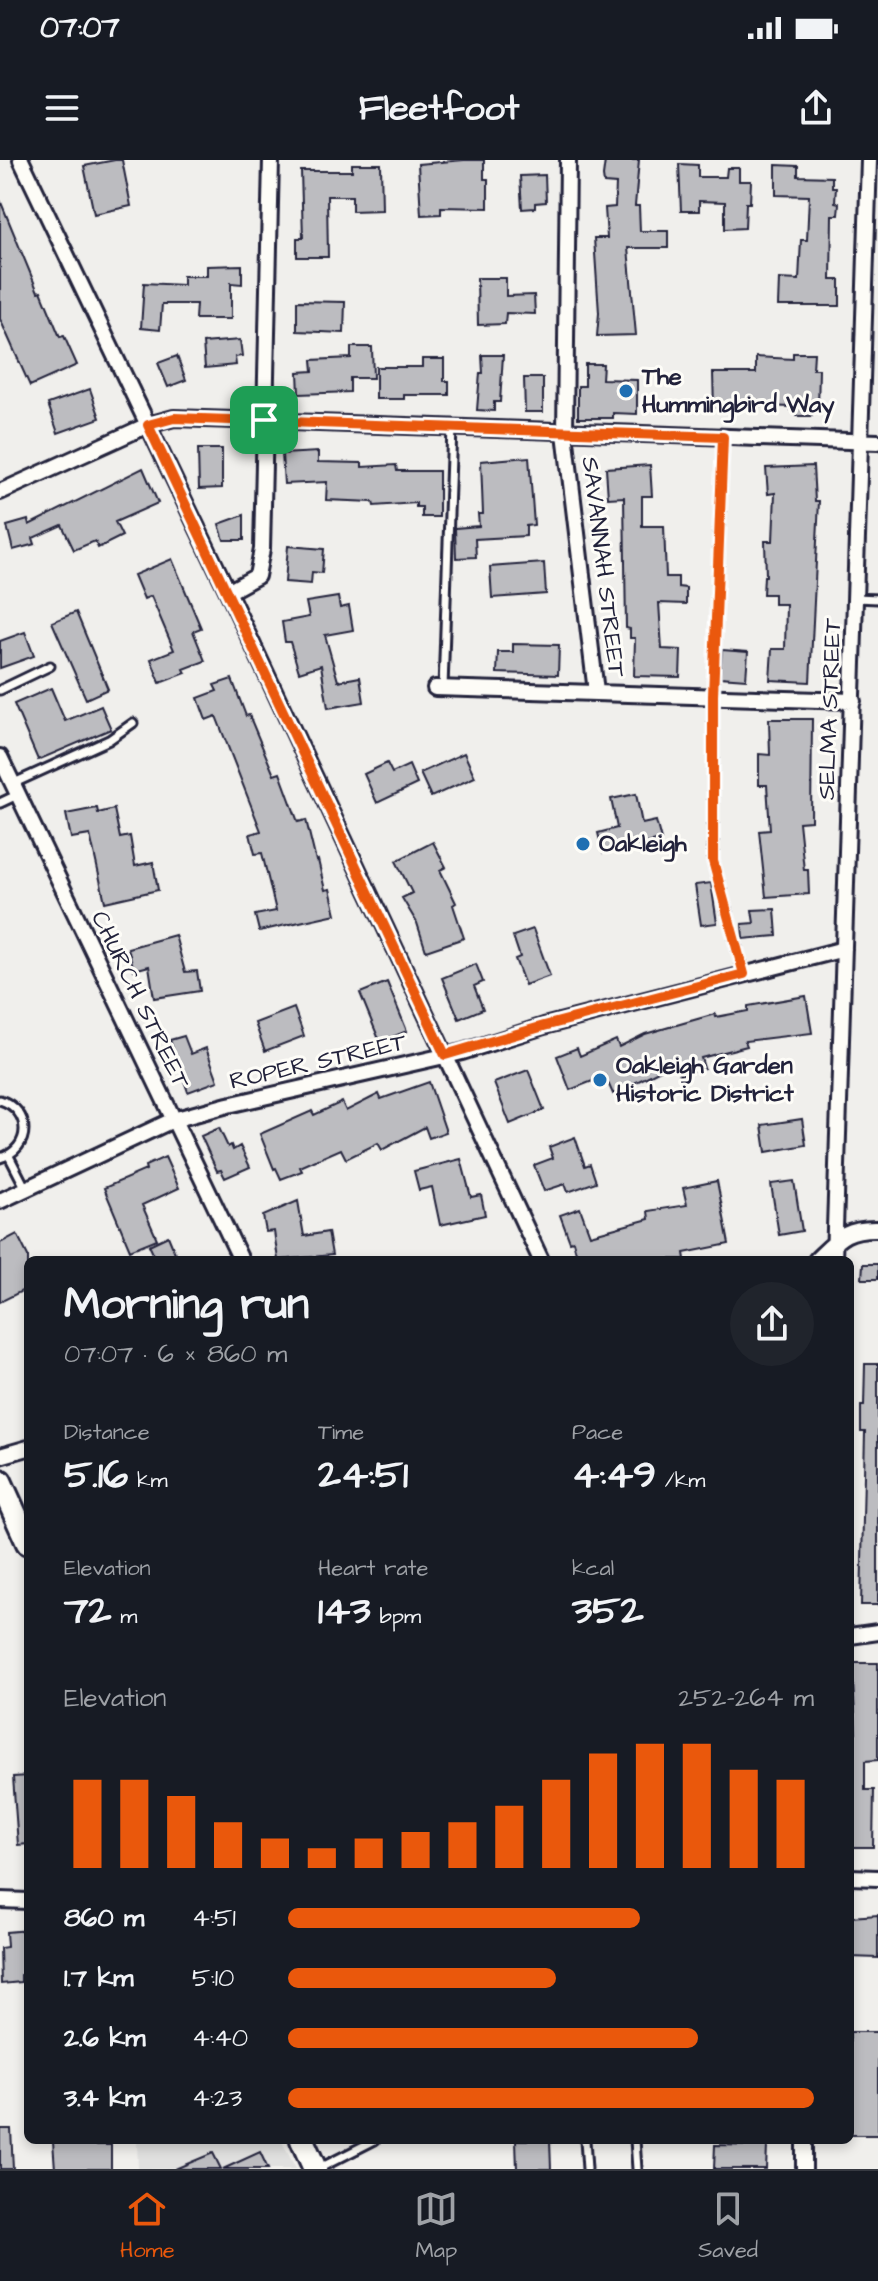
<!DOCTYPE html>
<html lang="en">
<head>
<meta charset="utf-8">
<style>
	:root { --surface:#171b24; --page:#20242c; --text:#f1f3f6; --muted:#9ea1a6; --line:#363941; --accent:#ea580c }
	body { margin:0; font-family:"Architects Daughter",sans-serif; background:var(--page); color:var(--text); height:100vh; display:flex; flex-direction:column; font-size:30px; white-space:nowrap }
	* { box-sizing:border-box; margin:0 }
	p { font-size:26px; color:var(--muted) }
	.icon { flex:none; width:44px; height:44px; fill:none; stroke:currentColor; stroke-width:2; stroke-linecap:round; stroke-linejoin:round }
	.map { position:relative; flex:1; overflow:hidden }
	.drawer { position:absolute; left:24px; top:1096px; width:830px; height:888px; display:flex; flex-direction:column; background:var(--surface); border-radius:12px; box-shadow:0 4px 12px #0003 }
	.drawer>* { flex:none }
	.pin { position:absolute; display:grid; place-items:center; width:68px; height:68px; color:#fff; margin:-34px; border-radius:16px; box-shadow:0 4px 12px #0006 }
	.round { display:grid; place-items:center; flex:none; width:84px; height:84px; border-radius:42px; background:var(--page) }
	.head { display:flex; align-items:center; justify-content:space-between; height:136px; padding:0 40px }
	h1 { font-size:44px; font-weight:700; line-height:60px }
	.metrics { display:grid; grid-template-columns:repeat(3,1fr); gap:12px; height:136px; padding:8px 40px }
	.metrics div { display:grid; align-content:center }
	.metrics b { font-size:40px; font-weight:700 }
	.metrics small { font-size:22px; font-weight:400 }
	.metrics p { font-size:22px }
	.chart { height:224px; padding:16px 40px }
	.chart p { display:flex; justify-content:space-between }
	.chart svg { width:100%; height:144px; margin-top:8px; stroke:var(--accent); stroke-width:6 }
	ul { padding:0 40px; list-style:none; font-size:26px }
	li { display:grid; grid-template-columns:128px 96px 1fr; align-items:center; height:60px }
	li i { height:20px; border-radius:10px; background:var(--accent) }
	.status { display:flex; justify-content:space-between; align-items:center; height:56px; padding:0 40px; background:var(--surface); direction:ltr }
	.status svg { height:22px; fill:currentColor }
	header { display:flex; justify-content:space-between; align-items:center; height:104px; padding:0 40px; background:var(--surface); font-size:36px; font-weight:700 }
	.tab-bar { display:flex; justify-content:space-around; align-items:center; height:112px; border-top:2px solid var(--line); background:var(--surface); font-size:22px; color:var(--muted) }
	.tab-bar a { display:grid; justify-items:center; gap:4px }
	.tab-bar .current { color:var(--accent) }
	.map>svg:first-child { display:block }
	.built { fill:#e0e0df }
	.building { fill:#bcbcc0; stroke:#22223b; stroke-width:2 }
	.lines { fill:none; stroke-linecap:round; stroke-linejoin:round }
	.lane-casing { stroke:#22223b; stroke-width:13 }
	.street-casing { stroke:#22223b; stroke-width:20 }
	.primary-casing { stroke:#22223b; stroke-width:28 }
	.lane { stroke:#fdfcf7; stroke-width:7 }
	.street { stroke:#fdfcf7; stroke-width:14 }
	.primary { stroke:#fdfcf7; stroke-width:22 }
	.route-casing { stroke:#fff; stroke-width:16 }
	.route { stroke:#ea580c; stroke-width:10 }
	.poi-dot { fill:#1f6fb2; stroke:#fdfcf7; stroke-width:3 }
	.labels { text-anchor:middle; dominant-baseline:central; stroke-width:6; stroke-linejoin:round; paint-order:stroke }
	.poi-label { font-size:24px; font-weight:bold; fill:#22223b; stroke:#fdfcf7; text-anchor:start }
	.street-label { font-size:24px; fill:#22223b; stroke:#fdfcf7 }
</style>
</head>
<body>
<div class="status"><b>07:07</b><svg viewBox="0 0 49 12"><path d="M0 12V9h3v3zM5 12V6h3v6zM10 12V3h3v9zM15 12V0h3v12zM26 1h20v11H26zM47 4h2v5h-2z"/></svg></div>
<header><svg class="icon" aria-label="menu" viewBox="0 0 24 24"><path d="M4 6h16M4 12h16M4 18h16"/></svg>Fleetfoot<svg class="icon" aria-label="share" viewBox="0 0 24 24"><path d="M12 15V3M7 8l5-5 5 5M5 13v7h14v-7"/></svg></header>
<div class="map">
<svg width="878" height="2009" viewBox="0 0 878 2009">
	<rect width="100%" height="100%" fill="#f0efec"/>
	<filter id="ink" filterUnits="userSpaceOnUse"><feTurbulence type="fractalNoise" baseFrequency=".0125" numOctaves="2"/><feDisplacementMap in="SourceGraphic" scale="16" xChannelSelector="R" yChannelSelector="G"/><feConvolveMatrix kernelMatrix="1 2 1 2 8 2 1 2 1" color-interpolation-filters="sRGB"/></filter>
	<g filter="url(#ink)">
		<!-- built -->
		<path class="built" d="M137 1980H281L296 2009H138Z"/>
		<!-- building -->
		<path class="building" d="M115 0H122L131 46 94 54 84 6Z
			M464 0H484V19H488V48L441 47V54L421 55 418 4Z
			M612 0H639L635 46H639L640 71H668V88H628L636 175 597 176 599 153 594 78H607L605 48 615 47 616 24 604 23 603 16 605 1Z
			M352 4H381L382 50 352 51V36H327L328 97H297V78H303L301 11H352Z
			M679 4 698 5V17H726L727 8H739V21H751L750 43H746L745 68 725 69V42L699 41V51H681Z
			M776 5 798 6V16L832 17V27H836L835 42 839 43 838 55H832L831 120H840V146H778L779 119 799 120 801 80H807L809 36 776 35Z
			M545 15 546 42 535 43V48L522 49 520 16Z
			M0 40 38 132 41 131 60 177 64 176 77 205 30 226 0 159Z
			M242 105V124L231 123V159H195L196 144H162L160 170 141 168 144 123 183 125V116H207V106Z
			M477 118H506V136L534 135 535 154 506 153 505 164 478 165Z
			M297 141 345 142 344 173 297 171Z
			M240 180 242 196 235 197 236 205 205 208 203 183Z
			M351 187H372L373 218H350V232L299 234 298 212 313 211 312 200 351 198Z
			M793 193H814L813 209H819L818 250H812V256H796V250H791V247L743 245V248H714L713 213H756V197L793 199Z
			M482 195H503L500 242H494V251L477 250 480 213H483Z
			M177 196 186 220 168 227 158 203Z
			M422 199H444V221H449V235H404V239H376V207H422Z
			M585 204H603L602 219 637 220V254L613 253V258H578V226H585Z
			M524 218H543V252H525Z
			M90 229 100 258 58 273 48 244Z
			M198 289H222V328L199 329Z
			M318 292V302L362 303V307L396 305 397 311H439V357H422V347H416V343L374 346 373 342 326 340 327 322 284 324 282 294Z
			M529 297 534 365 526 366V376L475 379 476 397 456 398 455 368 479 366 478 354H483L481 301Z
			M650 305 652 336H642V366H664L666 417H678V427L686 428V444L659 443 662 489 681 490 680 517 634 516 635 478H630V469L626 468 624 337 608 338 606 308Z
			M813 306 815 341H819L810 522 770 520 772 489H785L786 444H774V434H763L764 416H766L765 381H773L775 333 768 334 766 308Z
			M143 308 158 343 115 362 122 376 98 388 95 381 74 390 62 365 33 378 35 384 13 390 7 366 28 360 29 365Z
			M244 355V380H224L219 364Z
			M288 386 324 389 322 413 312 412 311 424 285 422Z
			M172 399 201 468 193 471 205 501 184 509 186 513 160 523 151 499 174 490 151 436 144 439 134 415Z
			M544 403 546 434 492 438 490 407Z
			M338 437 340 448 349 446 353 470 325 475 338 521 360 517 364 542 328 548 321 505 299 512 290 482H285L282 462 309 457 306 442Z
			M76 452 108 529 86 539 52 462Z
			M25 472 34 496 0 508V481Z
			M513 484 559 485 558 515 497 513 498 492H513Z
			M722 490 748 492 746 519 720 517Z
			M232 519 246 556 249 555 274 615 280 613 298 662 306 660 316 701 318 700 325 730 330 729 336 754 259 771 255 755 276 751 262 693 255 694 250 674 261 671 216 556 206 560 198 538 217 531 214 525Z
			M51 528 65 561 101 546 111 569 38 600 14 544Z
			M769 559H812L811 661 799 662 804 710H808L809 734 766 737 759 671 770 670 767 625H759V594L770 595Z
			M464 593 475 617 431 637 420 613Z
			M387 603 392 613 409 605 417 624 377 643 364 614Z
			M636 634 642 664 656 661 661 680 603 693 598 673 617 668 611 639Z
			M97 648 98 653 114 649 120 678 130 676 135 706 153 702 158 730 105 742 90 675 71 678 66 654Z
			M433 682 446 707 440 710 456 743 453 745 464 778 426 791 417 763 402 738 412 733 396 701Z
			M711 723 717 763 701 765 695 725Z
			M775 749 777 776 743 779 742 764 754 763 752 750Z
			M533 769 550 816 525 825 515 799 520 797 513 776Z
			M175 775 185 812 197 811 200 831 154 838 149 806 134 810 128 788Z
			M476 804 483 822 474 826 483 849 459 859 442 818Z
			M387 822 407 871 380 882 360 833Z
			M806 836 812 873 745 881 747 886 701 898 704 908 680 915 676 902 613 934 605 916 570 930 557 896 577 888 580 896 616 880 619 887 645 874 715 854 716 857 748 851V846Z
			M294 848 304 876 265 891 255 863Z
			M184 876 191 894 206 888 218 921 188 932 170 880Z
			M528 910 544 950 510 964 494 923Z
			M429 922 446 972 429 978 425 967 382 990 378 983 346 999 341 989 300 1007 302 1011 281 1019 276 1008 274 1009 260 974 312 951 314 955 342 942 346 951 379 934 381 939Z
			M802 959 806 985 766 992 762 965Z
			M219 968 228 987 231 985 233 990 240 986 250 1007 225 1018 221 1010 217 1011 201 976Z
			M575 977 585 1006 590 1004 596 1022 568 1032 565 1024 544 1031 534 1005 553 998 549 987Z
			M165 997 179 1028 142 1045 157 1079 130 1090 104 1028 146 1010 145 1006Z
			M461 999 471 1037 481 1035 485 1055 440 1065 432 1027 419 1030 414 1011Z
			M717 1021 729 1084 684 1093 685 1099 578 1100 573 1081 570 1082 560 1055 580 1048 590 1075 649 1059 648 1051 687 1045 683 1028Z
			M794 1021 802 1071 779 1075 771 1024Z
			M298 1041 304 1076 328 1072 332 1095 278 1100 274 1071 266 1072 263 1056Z
			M17 1074 28 1096V1128L0 1142V1083Z
			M168 1076 178 1100H156L149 1085Z
			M863 1104H878V1119H862Z
			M865 1204H878V1445H861L865 1272H861V1246H864Z
			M852 1503H878V1600L865 1601V1630H874L873 1687H850V1573H856Z
			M28 1616V1684L18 1685 13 1617Z
			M878 1755V1798L850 1797V1757Z
			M28 1770V1815H21V1822L1 1824 0 1788 7 1787 6 1772Z
			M850 1872H878V1975H850Z
			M0 1969H11L13 2009H0Z
			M66 1980H76V1985H111V2009H55L53 1981Z
			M516 1980H550L551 2009H517Z
			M715 1985 767 1986 766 2009H714Z
			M260 1992 268 2009H223Z
			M213 1993 221 2009H175Z"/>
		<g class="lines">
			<defs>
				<path id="lane" d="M723 277 713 536V701L744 814
					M856 438 878 439
					M443 528 452 267
					M0 530 50 506
					M12 624 109 580 133 563
					M0 643 17 635
					M0 940C32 950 32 989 0 998
					M9 996 26 1029
					M585 1980 587 2009
					M635 1980 637 2009
					M320 2008 375 1980"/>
				<path id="street" d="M21 0 228 432 541 1100
					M568 0 565 273 596 532
					M0 332 148 265 174 258 878 282
					M228 432 257 416 262 389 271 0
					M435 528 853 541
					M0 597 241 1100
					M0 1041 173 960 228 945 462 892 544 866 844 789
					M816 1100C839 1078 846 1068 878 1069
					M834 1100 869 0
					M0 1296 28 1288
					M850 1476 878 1472
					M850 1717 878 1718
					M0 1740 28 1741
					M804 2009V1980"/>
				<path id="primary" d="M0 1321 28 1383
					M302 1980 315 2009"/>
			</defs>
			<!-- lane casing -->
			<use href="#lane" class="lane-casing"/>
			<!-- street casing -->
			<use href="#street" class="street-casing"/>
			<!-- primary casing -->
			<use href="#primary" class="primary-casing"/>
			<!-- lane -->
			<use href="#lane" class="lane"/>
			<!-- street -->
			<use href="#street" class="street"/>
			<!-- primary -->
			<use href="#primary" class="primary"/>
		</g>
	</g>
	<g class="lines" filter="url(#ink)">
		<defs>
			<path id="route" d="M174 258 723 277 713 536V701L744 814 544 866 445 895 148 265Z"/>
		</defs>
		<!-- route casing -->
		<use href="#route" class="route-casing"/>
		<!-- route -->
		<use href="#route" class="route"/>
	</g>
	<!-- markers -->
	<g class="poi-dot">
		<circle cx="626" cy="231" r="8"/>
		<circle cx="583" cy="684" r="8"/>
		<circle cx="600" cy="920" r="8"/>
	</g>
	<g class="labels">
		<!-- poi labels -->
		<g class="poi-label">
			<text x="642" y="217">The<tspan x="642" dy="28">Hummingbird Way</tspan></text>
			<text x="599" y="684">Oakleigh</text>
			<text x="616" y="906">Oakleigh Garden<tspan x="616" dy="28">Historic District</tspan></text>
		</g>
		<!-- street labels -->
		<g class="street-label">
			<text transform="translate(603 407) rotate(83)">SAVANNAH STREET</text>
			<text transform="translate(830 549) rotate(-88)">SELMA STREET</text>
			<text transform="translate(140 840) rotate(64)">CHURCH STREET</text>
			<text transform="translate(318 902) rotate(-13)">ROPER STREET</text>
		</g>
	</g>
</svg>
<div class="pin" style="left:264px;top:260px;background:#1e9e55"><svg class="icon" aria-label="arrive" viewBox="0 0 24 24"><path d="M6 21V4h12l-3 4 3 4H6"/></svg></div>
<section class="drawer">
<div class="head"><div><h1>Morning run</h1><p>07:07 · 6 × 860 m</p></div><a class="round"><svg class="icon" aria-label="share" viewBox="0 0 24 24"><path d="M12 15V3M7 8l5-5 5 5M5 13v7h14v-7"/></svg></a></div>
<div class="metrics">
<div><p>Distance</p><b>5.16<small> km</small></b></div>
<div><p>Time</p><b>24:51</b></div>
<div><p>Pace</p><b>4:49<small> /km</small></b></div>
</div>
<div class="metrics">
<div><p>Elevation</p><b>72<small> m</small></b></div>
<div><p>Heart rate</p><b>143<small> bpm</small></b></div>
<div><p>kcal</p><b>352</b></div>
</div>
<div class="chart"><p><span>Elevation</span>252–264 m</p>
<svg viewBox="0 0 160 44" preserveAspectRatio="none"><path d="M5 44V17M15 44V17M25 44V22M35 44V30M45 44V35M55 44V38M65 44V35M75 44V33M85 44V30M95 44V25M105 44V17M115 44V9M125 44V6M135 44V6M145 44V14M155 44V17"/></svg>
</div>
<ul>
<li><b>860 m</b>4:51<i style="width:67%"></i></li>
<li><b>1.7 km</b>5:10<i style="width:51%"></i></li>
<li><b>2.6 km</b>4:40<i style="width:78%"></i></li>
<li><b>3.4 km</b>4:23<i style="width:100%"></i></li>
</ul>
</section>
</div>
<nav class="tab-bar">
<a class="current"><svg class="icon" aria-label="home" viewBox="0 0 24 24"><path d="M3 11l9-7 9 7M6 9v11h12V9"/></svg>Home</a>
<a><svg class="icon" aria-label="map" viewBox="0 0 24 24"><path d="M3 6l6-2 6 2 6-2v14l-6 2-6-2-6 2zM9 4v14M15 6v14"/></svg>Map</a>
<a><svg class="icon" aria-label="saved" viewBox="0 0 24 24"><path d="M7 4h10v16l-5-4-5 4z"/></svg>Saved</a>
</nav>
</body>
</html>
